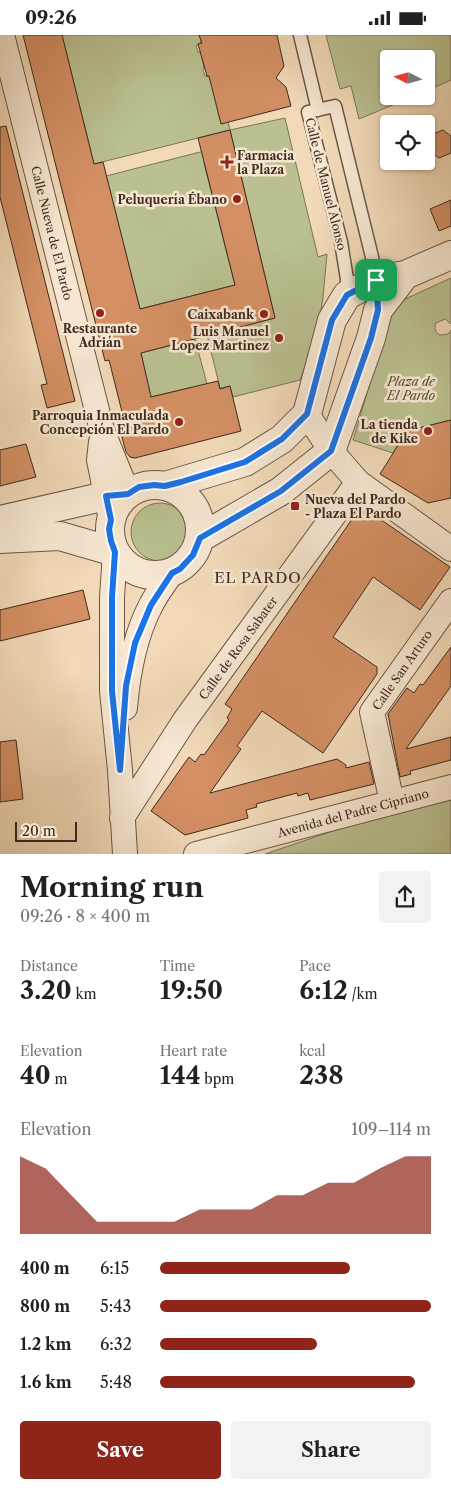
<!DOCTYPE html>
<html lang="en">
<head>
<meta charset="utf-8">
<style>
	:root { --surface:#fff; --page:#f2f2f2; --text:#202124; --muted:#757577; --accent:#8f2418 }
	body { margin:0; font-family:"Libre Caslon Text",serif; background:var(--page); color:var(--text); height:100vh; display:flex; flex-direction:column; font-size:19px; white-space:nowrap }
	* { box-sizing:border-box; margin:0 }
	p { font-size:16px; color:var(--muted) }
	.icon { flex:none; width:28px; height:28px; fill:none; stroke:currentColor; stroke-width:2; stroke-linecap:round; stroke-linejoin:round }
	.map { position:relative; height:819px; overflow:hidden }
	.side { display:flex; flex-direction:column; background:var(--surface); flex:1 }
	.side>* { flex:none }
	.needle { width:32px; rotate:276deg }
	.buttons { position:absolute; left:380px; top:15px; display:grid; gap:10px }
	.buttons a { display:grid; place-items:center; width:55px; height:55px; border-radius:5px; background:var(--surface); box-shadow:0 1px 4px #0004; font-size:25px }
	.scale { position:absolute; left:15px; bottom:12px; width:62px; box-sizing:border-box; padding-left:5px; border:2px solid #3e2a1e; border-top:0; font-size:14px; line-height:18px; white-space:nowrap; color:#3e2a1e; -webkit-text-stroke:4px #f7e7d2; paint-order:stroke }
	.pin { position:absolute; display:grid; place-items:center; width:42px; height:42px; color:#fff; margin:-21px; border-radius:10px; box-shadow:0 2px 8px #0006 }
	.round { display:grid; place-items:center; flex:none; width:52px; height:52px; border-radius:5px; background:var(--page) }
	.head { display:flex; align-items:center; justify-content:space-between; height:85px; padding:0 20px }
	h1 { font-size:28px; font-weight:800; line-height:38px }
	.figures { display:grid; grid-template-columns:repeat(3,1fr); gap:8px; height:85px; padding:5px 20px }
	.figures div { display:grid; align-content:center }
	.figures b { font-size:25px; font-weight:800 }
	.figures small { font-size:14px; font-weight:400 }
	.figures p { font-size:14px }
	.chart { height:140px; padding:10px 20px }
	.chart p { display:flex; justify-content:space-between }
	.chart svg { width:100%; height:90px; margin-top:5px; fill:var(--accent); opacity:.7 }
	.action { display:flex; gap:10px; margin-top:auto; padding:10px 20px }
	.action a { flex:1; height:58px; border-radius:5px; background:var(--accent); color:#fff; font-size:20px; font-weight:800; line-height:58px; text-align:center }
	.action a+a { background:var(--page); color:var(--text) }
	ul { padding:0 20px; list-style:none; font-size:16px }
	li { display:grid; grid-template-columns:80px 60px 1fr; align-items:center; height:38px }
	li i { height:12px; border-radius:6px; background:var(--accent) }
	.status { display:flex; justify-content:space-between; align-items:center; height:35px; padding:0 25px; background:var(--surface); direction:ltr }
	.status svg { height:14px; fill:currentColor }
	.map>svg:first-child { display:block }
	.green { fill:#bac090; stroke:#7c7557 }
	.building { fill:#d49064; stroke:#3e2a1e }
	.lines { fill:none; stroke-linecap:round; stroke-linejoin:round }
	.service-casing { stroke:#6b5645; stroke-width:15 }
	.minor-casing { stroke:#6b5645; stroke-width:26 }
	.tertiary-casing { stroke:#6b5645; stroke-width:30 }
	.service { stroke:#f7e7d2; stroke-width:12 }
	.minor { stroke:#f7e7d2; stroke-width:24 }
	.tertiary { stroke:#f7e7d2; stroke-width:28 }
	.route-casing { stroke:#fff; stroke-width:10 }
	.route { stroke:#1a73e8; stroke-width:6 }
	.poi-dot { fill:#8f2418; stroke:#f7e7d2; stroke-width:2 }
	.labels { text-anchor:middle; dominant-baseline:central; stroke-width:5; stroke-linejoin:round; paint-order:stroke }
	.poi-label { font-size:12px; font-weight:bold; fill:#3e2a1e; stroke:#f7e7d2; text-anchor:end }
	.street-label { font-size:12px; fill:#3e2a1e; stroke:#f7e7d2 }
	.park-label { font-size:12px; font-style:italic; fill:#574835; stroke:#f7e7d2 }
	.quarter-label { font-size:15px; letter-spacing:1px; fill:#3e2a1e; stroke:#f7e7d2 }
</style>
</head>
<body>
<div class="status"><b>09:26</b><svg viewBox="0 0 49 12"><path d="M0 12V9h3v3zM5 12V6h3v6zM10 12V3h3v9zM15 12V0h3v12zM26 1h20v11H26zM47 4h2v5h-2z"/></svg></div>
<div class="map">
<svg width="451" height="819" viewBox="0 0 451 819">
	<rect width="100%" height="100%" fill="#f2dab9"/>
	<filter id="stains"><feTurbulence type="fractalNoise" baseFrequency=".004" numOctaves="4"/><feColorMatrix values="0 0 0 0 .2 0 0 0 0 .09 0 0 0 0 .02 0 0 0 .5 -.17"/></filter>
	<radialGradient id="worn" r=".72"><stop offset=".6" stop-color="#630" stop-opacity="0"/><stop offset="1" stop-color="#630" stop-opacity=".3"/></radialGradient>
	<!-- green -->
	<path class="green" d="M62 0H199L201 5 200 9 196 10 198 17 201 18 204 32 203 35 205 41 210 42 221 88 228 87 230 95 285 83 318 222 327 219 323 263 317 298 300 345 233 362 230 351 220 353 207 300 275 283 230 95 94 129Z
		M326 0H451V45L426 56V24H389V61H414L359 84 351 51 340 54Z
		M208 115 211 126 204 128 235 250 140 274 106 141Z
		M451 243V289L445 284 436 288C434 293 435 297 440 300L448 299 451 295V385L407 396 393 418 353 405 389 284 403 265Z
		M195 304 207 349 151 362 141 318Z
		M131 497a29 29 0 1 1 58 0a29 29 0 1 1-58 0Z
		M451 756V819H265Z"/>
	<!-- building -->
	<path class="building" d="M23 0H62L94 129 103 127 140 274 235 250 198 103 230 95 275 283 141 318 151 362 218 346 220 354 230 351 241 396 135 423 130 422 126 417 119 391 120 384 123 381 109 325 105 326Z
		M199 0H277L284 31 276 43 286 52 291 71 221 89 209 41H207L198 9 202 8Z
		M6 91 75 366 47 373 41 350 47 349 0 162V92Z
		M443 95 451 101V118L439 123 428 115 430 100Z
		M451 165V191L439 196 430 174Z
		M451 385V463L428 468 380 439 407 396Z
		M26 409 36 442 0 451V415Z
		M361 471 450 532 420 575 373 542 333 602 377 632V639L323 718 262 676 237 711 241 714 210 758 337 724 346 730V733L369 727 374 749 310 765 308 758 298 761 297 758 256 769 257 772 246 775 248 783 185 800 151 776 189 722 195 727 201 719 204 720 229 685 227 683 232 674 225 669Z
		M83 555 90 584 0 606V575Z
		M451 612V651L406 714 451 702V725L410 736 411 739 400 742 388 679 407 653 414 658 420 649 423 650Z
		M16 705 23 764 0 767V707Z"/>
	<g class="lines">
		<defs>
			<path id="service" d="M300 0 318 75
				M347 260V244L341 207 308 77 335 71 372 222 376 245"/>
			<path id="minor" d="M2 0 102 395 128 459
				M307 379 331 416 358 447 451 514
				M101 407 99 425 111 485
				M115 517 112 562V656L120 735 125 819
				M125 673C128 638 134 602 151 570 157 558 165 548 172 537
				M392 767 372 677 451 566
				M122 783 185 685 358 447
				M196 819 451 752"/>
			<path id="tertiary" d="M110 495a45 45 0 1 1 90 0a45 45 0 1 1-90 0Z
				M165 451 245 427 282 404 307 379 332 285 347 260 376 245 405 240 451 220
				M0 485 106 461 128 459
				M200 503 281 456 331 416 371 303 378 275 405 240
				M0 504 60 501 115 517"/>
		</defs>
		<!-- service casing -->
		<use href="#service" class="service-casing"/>
		<!-- minor casing -->
		<use href="#minor" class="minor-casing"/>
		<!-- tertiary casing -->
		<use href="#tertiary" class="tertiary-casing"/>
		<!-- service -->
		<use href="#service" class="service"/>
		<!-- minor -->
		<use href="#minor" class="minor"/>
		<!-- tertiary -->
		<use href="#tertiary" class="tertiary"/>
	</g>
	<g class="lines">
		<defs>
			<path id="route" d="M376 245 378 275 371 303 331 416 281 456 200 503 193 520 180 534 172 538 151 570 135 608 126 651 120 735 112 656V562L115 517 111 506 109 494 111 485 106 461 128 459 139 452 154 450 165 451 181 447 245 427 282 404 307 379 332 285 347 260Z"/>
		</defs>
		<!-- route casing -->
		<use href="#route" class="route-casing"/>
		<!-- route -->
		<use href="#route" class="route"/>
	</g>
	<!-- markers -->
	<g class="poi-dot">
		<path d="M224.5 119.5h5v5h5v5h-5v5h-5v-5h-5v-5h5z"/>
		<circle cx="237" cy="164" r="5"/>
		<circle cx="100" cy="278" r="5"/>
		<circle cx="264" cy="279" r="5"/>
		<circle cx="279" cy="303" r="5"/>
		<circle cx="179" cy="387" r="5"/>
		<circle cx="428" cy="396" r="5"/>
		<rect x="290" y="466" width="10" height="10" rx="2.5"/>
	</g>
	<g class="labels">
		<!-- poi labels -->
		<g class="poi-label">
			<text x="237" y="120" text-anchor="start">Farmacia<tspan x="237" dy="14">la Plaza</tspan></text>
			<text x="227" y="164">Peluquería Ébano</text>
			<text x="254" y="279">Caixabank</text>
			<text x="100" y="293" text-anchor="middle">Restaurante<tspan x="100" dy="14">Adrián</tspan></text>
			<text x="269" y="296">Luis Manuel<tspan x="269" dy="14">Lopez Martinez</tspan></text>
			<text x="169" y="380">Parroquia Inmaculada<tspan x="169" dy="14">Concepción El Pardo</tspan></text>
			<text x="418" y="389">La tienda<tspan x="418" dy="14">de Kike</tspan></text>
			<text x="305" y="464" text-anchor="start">Nueva del Pardo<tspan x="305" dy="14">- Plaza El Pardo</tspan></text>
		</g>
		<!-- street labels -->
		<g class="street-label">
			<text transform="translate(326 149) rotate(76)">Calle de Manuel Alonso</text>
			<text transform="translate(52 198) rotate(76)">Calle Nueva de El Pardo</text>
			<text transform="translate(238 613) rotate(-54)">Calle de Rosa Sabater</text>
			<text transform="translate(402 635) rotate(-55)">Calle San Arturo</text>
			<text transform="translate(353 778) rotate(-15)">Avenida del Padre Cipriano</text>
		</g>
		<!-- park labels -->
		<g class="park-label">
			<text x="411" y="346">Plaza de<tspan x="411" dy="14">El Pardo</tspan></text>
		</g>
		<!-- quarter labels -->
		<g class="quarter-label">
			<text x="258" y="542">EL PARDO</text>
		</g>
	</g>
	<rect width="100%" height="100%" filter="url(#stains)"/>
	<rect width="100%" height="100%" fill="url(#worn)"/>
</svg>
<div class="buttons">
<a><svg class="needle" viewBox="-14 -14 28 28"><path d="M0-13l5 13h-10z" fill="#e53935"/><path d="M0 13l5-13h-10z" fill="#757577"/></svg></a>
<a><svg class="icon" aria-label="locate" viewBox="0 0 24 24"><circle cx="12" cy="12" r="6"/><path d="M12 2v4M12 18v4M2 12h4M18 12h4"/></svg></a>
</div>
<div class="scale">20 m</div>
<div class="pin" style="left:376px;top:245px;background:#1e9e55"><svg class="icon" aria-label="arrive" viewBox="0 0 24 24"><path d="M6 21V4h12l-3 4 3 4H6"/></svg></div>
</div>
<section class="side">
<div class="head"><div><h1>Morning run</h1><p>09:26 · 8 × 400 m</p></div><a class="round"><svg class="icon" aria-label="share" viewBox="0 0 24 24"><path d="M12 15V3M7 8l5-5 5 5M5 13v7h14v-7"/></svg></a></div>
<div class="figures">
<div><p>Distance</p><b>3.20<small> km</small></b></div>
<div><p>Time</p><b>19:50</b></div>
<div><p>Pace</p><b>6:12<small> /km</small></b></div>
</div>
<div class="figures">
<div><p>Elevation</p><b>40<small> m</small></b></div>
<div><p>Heart rate</p><b>144<small> bpm</small></b></div>
<div><p>kcal</p><b>238</b></div>
</div>
<div class="chart"><p><span>Elevation</span>109–114 m</p>
<svg viewBox="0 0 160 44" preserveAspectRatio="none"><path d="M0 44V6L10 12L20 25L30 38L40 38L50 38L60 38L70 32L80 32L90 32L100 25L110 25L120 19L130 19L140 12L150 6L160 6V44z"/></svg>
</div>
<ul>
<li><b>400 m</b>6:15<i style="width:70%"></i></li>
<li><b>800 m</b>5:43<i style="width:100%"></i></li>
<li><b>1.2 km</b>6:32<i style="width:58%"></i></li>
<li><b>1.6 km</b>5:48<i style="width:94%"></i></li>
</ul>
<div class="action"><a>Save</a><a>Share</a></div>
</section>
</body>
</html>
